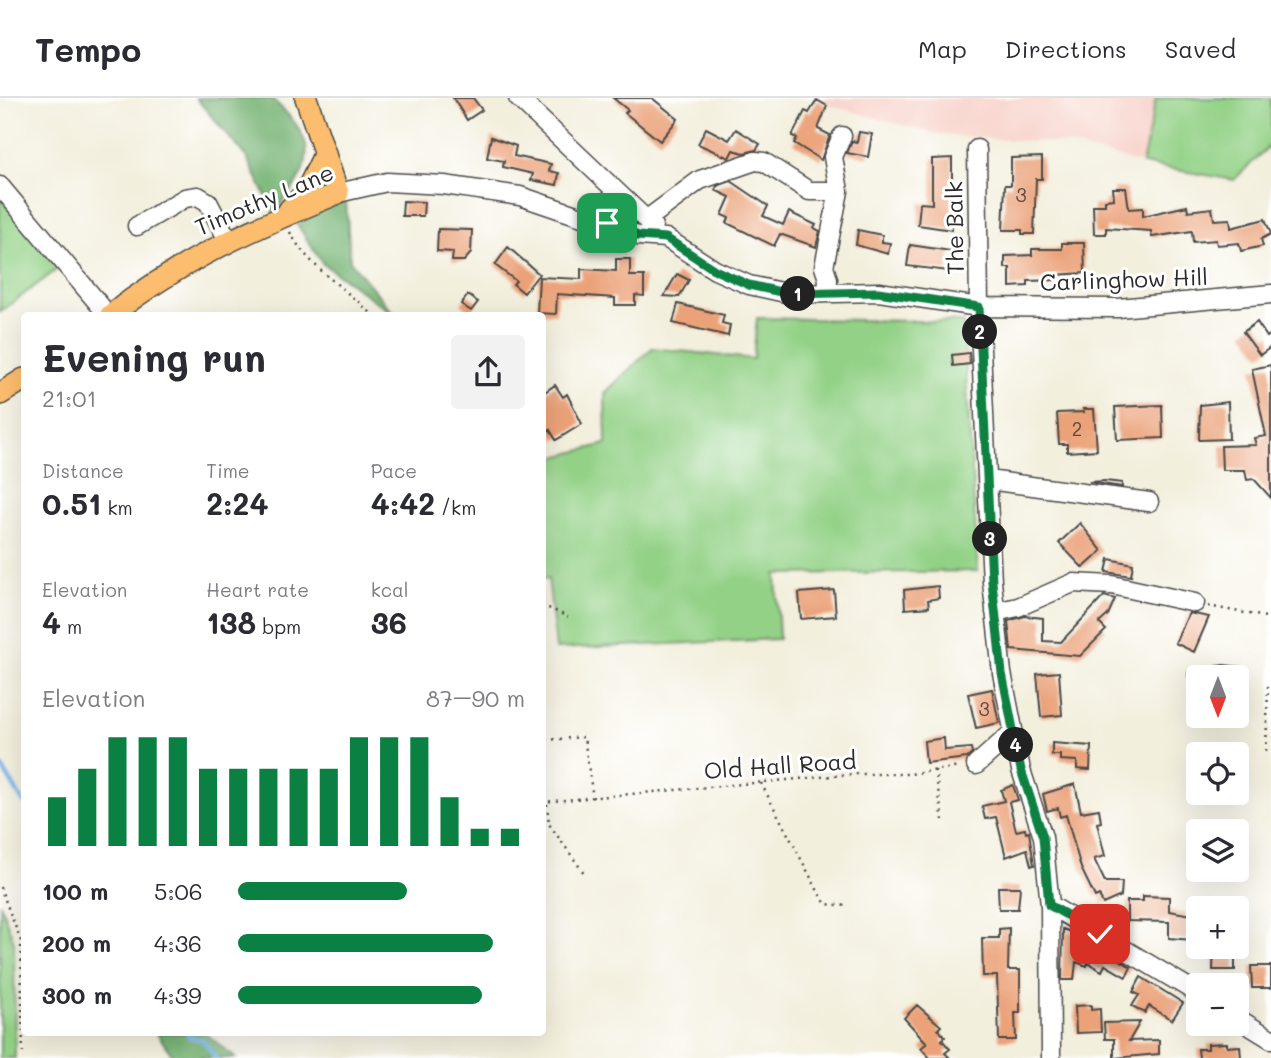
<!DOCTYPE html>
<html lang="en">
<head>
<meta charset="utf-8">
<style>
	:root { --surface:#fff; --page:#f2f2f3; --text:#2b2b33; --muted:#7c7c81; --line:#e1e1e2; --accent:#0b8043 }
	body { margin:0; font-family:Mali,sans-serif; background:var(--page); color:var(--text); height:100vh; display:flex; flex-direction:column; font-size:26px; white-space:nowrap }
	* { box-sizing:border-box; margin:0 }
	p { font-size:23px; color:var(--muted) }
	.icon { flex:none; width:38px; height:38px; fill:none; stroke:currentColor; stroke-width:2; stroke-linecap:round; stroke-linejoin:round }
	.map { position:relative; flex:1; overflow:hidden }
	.sheet { position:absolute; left:21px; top:214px; width:525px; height:724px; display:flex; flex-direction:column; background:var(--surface); border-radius:7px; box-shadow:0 7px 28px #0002 }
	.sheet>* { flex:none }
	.needle { width:46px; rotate:180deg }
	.controls { position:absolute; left:1186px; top:567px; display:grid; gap:14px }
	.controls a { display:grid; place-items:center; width:63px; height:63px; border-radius:7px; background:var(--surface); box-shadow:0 7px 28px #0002; font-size:35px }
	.pin { position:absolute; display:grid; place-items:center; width:60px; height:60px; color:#fff; margin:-30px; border-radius:14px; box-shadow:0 4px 10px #0006 }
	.km { position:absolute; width:35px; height:35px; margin:-18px; border-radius:50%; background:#222; color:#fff; font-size:19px; line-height:35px; text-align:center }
	.round { display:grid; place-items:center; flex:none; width:74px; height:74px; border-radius:7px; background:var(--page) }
	.headline { display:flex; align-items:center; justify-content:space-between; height:119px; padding:0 21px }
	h1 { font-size:38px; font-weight:700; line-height:52px }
	.stats { display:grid; grid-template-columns:repeat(3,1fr); gap:10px; height:119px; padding:7px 21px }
	.stats div { display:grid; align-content:center }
	.stats b { font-size:30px; font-weight:700 }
	.stats small { font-size:19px; font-weight:400 }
	.stats p { font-size:19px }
	.chart { height:196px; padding:14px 21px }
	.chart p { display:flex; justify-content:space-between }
	.chart svg { width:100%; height:126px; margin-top:7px; stroke:var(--accent); stroke-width:6 }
	ul { padding:0 21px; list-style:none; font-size:23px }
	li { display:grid; grid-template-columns:112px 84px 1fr; align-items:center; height:52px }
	li i { height:18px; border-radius:9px; background:var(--accent) }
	header { display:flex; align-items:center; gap:42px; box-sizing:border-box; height:98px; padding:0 35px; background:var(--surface); border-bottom:2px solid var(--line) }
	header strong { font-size:33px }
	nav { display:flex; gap:38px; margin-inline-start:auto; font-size:24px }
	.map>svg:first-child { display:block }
	.built { fill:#f7d1c8 }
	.green { fill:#93d186; stroke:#5f7e58; stroke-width:2 }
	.forest { fill:#76b373; stroke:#506f4f; stroke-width:2 }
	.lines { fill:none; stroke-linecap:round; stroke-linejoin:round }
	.stream { stroke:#7cb6ed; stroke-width:4.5 }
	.building { fill:#eba279 }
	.minor-casing { stroke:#494846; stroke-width:21 }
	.major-casing { stroke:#494846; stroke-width:24 }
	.path { stroke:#494846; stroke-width:2.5; stroke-dasharray:2 5; stroke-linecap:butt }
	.minor { stroke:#fff; stroke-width:18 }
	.major { stroke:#fcbd6e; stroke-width:21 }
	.route-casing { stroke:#fff; stroke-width:14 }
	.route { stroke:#0b8043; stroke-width:9 }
	.labels { text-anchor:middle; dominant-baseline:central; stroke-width:6; stroke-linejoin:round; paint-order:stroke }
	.number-label { font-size:19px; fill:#5b493e }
	.street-label { font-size:23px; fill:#2b2b2b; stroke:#fff }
</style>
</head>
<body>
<header>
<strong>Tempo</strong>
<nav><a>Map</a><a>Directions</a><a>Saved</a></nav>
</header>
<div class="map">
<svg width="1271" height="960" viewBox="0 0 1271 960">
	<rect width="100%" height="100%" fill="#fff"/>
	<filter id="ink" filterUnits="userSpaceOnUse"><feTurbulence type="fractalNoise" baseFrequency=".0143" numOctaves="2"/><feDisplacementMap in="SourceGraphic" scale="14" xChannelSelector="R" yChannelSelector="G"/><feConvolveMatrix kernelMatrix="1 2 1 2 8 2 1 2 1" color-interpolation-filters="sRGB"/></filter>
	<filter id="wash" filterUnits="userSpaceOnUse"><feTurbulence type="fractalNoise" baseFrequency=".00686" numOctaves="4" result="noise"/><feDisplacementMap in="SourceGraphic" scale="28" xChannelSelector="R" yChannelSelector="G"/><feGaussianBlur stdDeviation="1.57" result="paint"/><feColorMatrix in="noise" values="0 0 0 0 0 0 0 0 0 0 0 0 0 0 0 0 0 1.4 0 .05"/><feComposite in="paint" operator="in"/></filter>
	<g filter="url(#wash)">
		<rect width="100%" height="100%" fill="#f3efdd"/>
		<!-- built -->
		<path class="built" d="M819 0H1156L1142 66 1066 46 940 37 831 8Z"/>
		<!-- green -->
		<path class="green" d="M1156 0H1271V46L1234 82 1142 66Z
			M0 99 59 170 0 214Z
			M757 220 963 224 978 473 776 476 779 541 556 551 548 480 543 481V362L606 346 605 295 652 250 753 261Z
			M0 805 14 844 15 960H0Z"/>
		<!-- forest -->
		<path class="forest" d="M196 0H271C320 44 316 66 274 114L247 60Z
			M346 101 350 163 395 217 322 165 295 123Z
			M157 935H205L236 960H174Z"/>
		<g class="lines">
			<!-- stream -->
			<path class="stream" d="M0 666 24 705
				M188 934 189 939 203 942 216 960"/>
		</g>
		<g id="blocks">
			<!-- building -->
			<path class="building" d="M453 0H473L482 12 467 22Z
				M613 0H652L678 21 660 43 625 15 628 12Z
				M817 2 827 8 818 31 830 37 821 62 794 45 797 40 792 38 805 13 809 15Z
				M706 30 729 42 736 31 760 46 756 52 744 55 733 52 729 60 698 46Z
				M859 34 872 36 868 59 847 55 852 43 857 44Z
				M491 39 516 48 514 58 551 66 549 73 559 75 557 87 531 82 533 76 503 69 504 63 487 60Z
				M1042 59V81H1036L1034 136H1022V132H1003L1005 87H1011V60Z
				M952 60V132L918 127 920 105 932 106V61Z
				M731 83 768 108 763 118 783 127 789 114 816 127 814 130 820 133 816 149 780 136 774 148 727 125 729 120 722 117 730 99 715 92 717 88Z
				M1113 90H1126L1129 111 1143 110V118L1187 108 1188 113 1212 110 1214 122 1230 121 1231 130 1265 121 1271 136 1261 141 1263 148 1241 153 1239 145 1217 147 1216 142 1193 144 1192 133 1152 139 1151 133 1106 130V136H1094L1093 107H1105V102L1114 101Z
				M403 103 424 104 423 118H402Z
				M438 131 472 132 471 155 464 163H452L453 154 437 153Z
				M858 132 882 137V144L890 145 888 156 856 147Z
				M1062 145H1084L1085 175 1055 177 1056 182 1028 183V188L1010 189V170H1005V158L1032 157V151H1062Z
				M910 147 951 153 948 173 907 168Z
				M508 149 539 176 524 195 513 186 516 183 495 167Z
				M616 161H630V178H644V198L635 197V207H615V200L557 196 556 216 537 215 539 179 581 181V171L616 173Z
				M677 176 689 182 679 199 664 198Z
				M468 197 478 204 471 213 461 206Z
				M678 206 724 217 722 225 730 227 728 238 673 225Z
				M1257 224 1267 239 1271 236V249L1260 257 1243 234Z
				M969 255 970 266 953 268 952 257Z
				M1271 267V400L1254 381 1247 382 1245 372H1222L1221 348 1256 347 1254 340 1266 338 1252 271Z
				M555 287 563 299 567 296 582 326 556 342 550 332 542 337V296Z
				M1228 304 1229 341 1199 342 1200 307Z
				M1162 307 1163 340 1117 342 1115 309Z
				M1083 311H1094L1097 352 1067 354V346H1059L1057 315 1084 314Z
				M1105 383 1122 385V389L1089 384Z
				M1080 425 1102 453 1083 470 1059 445Z
				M1109 461 1133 466 1131 478 1106 474Z
				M938 488 939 500 928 502 929 509 905 511 904 492Z
				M834 492 836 518 801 521 799 495Z
				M1104 498 1115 501 1108 517 1099 525 1106 532 1080 558 1011 552 1008 523 1025 518 1043 520V543L1061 544Z
				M1189 515 1209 519 1194 554 1175 545Z
				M1223 567 1241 569 1240 579H1188V574Z
				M1059 574 1062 617 1041 619 1037 576Z
				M992 591 999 625 976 630 968 596Z
				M944 640 945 652 971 650 972 656 967 660 926 665 924 643Z
				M1052 645 1091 648 1090 672 1077 671V663L1060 662V657H1052Z
				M1075 686 1081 714 1099 711 1101 724 1097 725 1105 758 1094 761 1105 784H1122L1121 798 1103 806 1099 797 1095 799 1081 770 1066 717 1060 719 1058 710 1047 713 1043 696Z
				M1013 687 1018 702 1009 704 1016 733 1025 731 1026 735 1029 734 1034 767 1031 768 1027 751 1006 759 996 719 985 721 982 708 1004 703 1001 692Z
				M998 789H1020L1018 811H999Z
				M1143 798 1169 799V813L1192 817V842L1169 840V824L1127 823V803H1143Z
				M1009 830 1008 872H1020V915H1015L1016 942H999L997 878H983L982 840H999V831Z
				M1063 831 1076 836V849L1095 856 1099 849 1131 869 1126 879 1105 867 1102 873 1088 865 1087 868 1076 864 1074 882H1062Z
				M1214 849H1235V872H1213Z
				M1251 868H1271V890H1252Z
				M1141 879 1183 905 1172 922 1149 908 1145 915 1132 908 1139 897 1133 894Z
				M917 907 941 928 938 931 945 939 942 942 950 951 945 955 950 960H930L921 950 927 945 904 920Z
				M1091 907V912L1100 911 1101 934 1076 935 1075 908Z
				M1140 924 1129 943 1159 942V956L1114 960V941H1105L1104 925Z
				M1227 945V949L1240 948 1241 960H1199L1198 951H1208V946Z"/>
		</g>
	</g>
	<g filter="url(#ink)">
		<use href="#blocks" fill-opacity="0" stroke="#494846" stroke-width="2"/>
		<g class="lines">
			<defs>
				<path id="minor" d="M518 0 653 128
					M977 51 979 209 992 484 1002 575 1021 672 1043 739 1050 807 1051 960
					M0 88 108 217
					M338 95 387 84 444 87 520 98 638 138 666 140 715 172 749 187 790 196 879 194 979 209 1118 210 1271 196
					M646 122 700 82 755 63 764 64 809 93H839
					M137 128 185 100 198 98 208 104 228 142
					M827 195 828 181 824 169 839 93 833 59 842 38
					M988 382 1149 404
					M995 514 1018 509 1073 485 1112 487 1195 505
					M976 667 1013 634
					M1050 807 1199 896
					M1237 920 1271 941"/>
				<path id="major" d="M289 112 306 94 325 55
					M111 217C182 161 255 130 338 95L306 0
					M0 296 24 281"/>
			</defs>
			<!-- minor casing -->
			<use href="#minor" class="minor-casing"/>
			<!-- major casing -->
			<use href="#major" class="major-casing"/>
			<!-- path -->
			<path class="path" d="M290 134C308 169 345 190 373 217
				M542 507 568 519
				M1208 508 1271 520
				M546 642 584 639 593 700
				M1266 653 1268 589 1271 586
				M935 672 943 722
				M761 685 820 797 826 806 848 808
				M542 704 854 676H910L960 669
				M547 706 549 726 584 775
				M0 789 21 843 23 960"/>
			<!-- minor -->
			<use href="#minor" class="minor"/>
			<!-- major -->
			<use href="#major" class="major"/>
		</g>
	</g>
	<g class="lines" filter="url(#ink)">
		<defs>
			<path id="route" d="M607 125 638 138 666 140 715 172 749 187 790 196 878 194 979 209 992 484 1002 575 1021 672 1043 739 1049 807 1100 836"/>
		</defs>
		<!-- route casing -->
		<use href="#route" class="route-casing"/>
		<!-- route -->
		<use href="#route" class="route"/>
	</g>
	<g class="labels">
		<!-- number labels -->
		<g class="number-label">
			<text x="1021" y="96">3</text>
			<text x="1077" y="330">2</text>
			<text x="984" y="610">3</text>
		</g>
		<!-- street labels -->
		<g class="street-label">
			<text transform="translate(264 101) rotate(-23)">Timothy Lane</text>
			<text transform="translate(954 130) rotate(-91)">The Balk</text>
			<text transform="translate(1124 181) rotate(-2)">Carlinghow Hill</text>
			<text transform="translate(780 667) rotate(-4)">Old Hall Road</text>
		</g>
	</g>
</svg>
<div class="controls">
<a><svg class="needle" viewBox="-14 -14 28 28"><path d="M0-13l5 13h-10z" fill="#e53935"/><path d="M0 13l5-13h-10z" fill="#7c7c81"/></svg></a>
<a><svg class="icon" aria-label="locate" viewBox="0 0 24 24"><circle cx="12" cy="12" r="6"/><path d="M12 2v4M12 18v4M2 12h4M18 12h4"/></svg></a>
<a><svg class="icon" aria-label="layers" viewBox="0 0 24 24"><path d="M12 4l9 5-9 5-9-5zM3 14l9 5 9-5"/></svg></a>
<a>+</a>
<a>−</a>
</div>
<div class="pin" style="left:607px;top:125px;background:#1e9e55"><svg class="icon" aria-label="arrive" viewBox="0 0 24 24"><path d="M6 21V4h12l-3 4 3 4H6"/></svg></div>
<div class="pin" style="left:1100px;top:836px;background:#d93025"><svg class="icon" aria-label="check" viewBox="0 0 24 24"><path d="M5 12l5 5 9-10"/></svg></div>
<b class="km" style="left:798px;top:196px">1</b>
<b class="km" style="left:980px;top:234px">2</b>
<b class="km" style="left:990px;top:441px">3</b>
<b class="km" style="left:1016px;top:647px">4</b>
<section class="sheet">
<div class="headline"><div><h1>Evening run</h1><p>21:01</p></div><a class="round"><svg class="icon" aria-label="share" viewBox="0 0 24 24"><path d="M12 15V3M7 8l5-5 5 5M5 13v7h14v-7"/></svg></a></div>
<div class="stats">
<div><p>Distance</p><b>0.51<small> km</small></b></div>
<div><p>Time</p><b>2:24</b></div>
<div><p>Pace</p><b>4:42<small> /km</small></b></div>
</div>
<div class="stats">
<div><p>Elevation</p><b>4<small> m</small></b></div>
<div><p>Heart rate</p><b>138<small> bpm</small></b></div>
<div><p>kcal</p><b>36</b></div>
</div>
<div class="chart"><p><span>Elevation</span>87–90 m</p>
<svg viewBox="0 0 160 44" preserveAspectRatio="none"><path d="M5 44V27M15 44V17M25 44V6M35 44V6M45 44V6M55 44V17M65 44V17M75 44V17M85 44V17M95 44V17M105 44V6M115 44V6M125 44V6M135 44V27M145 44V38M155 44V38"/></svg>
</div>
<ul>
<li><b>100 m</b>5:06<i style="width:59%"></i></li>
<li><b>200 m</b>4:36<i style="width:89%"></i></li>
<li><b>300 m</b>4:39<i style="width:85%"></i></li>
</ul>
</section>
</div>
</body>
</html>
